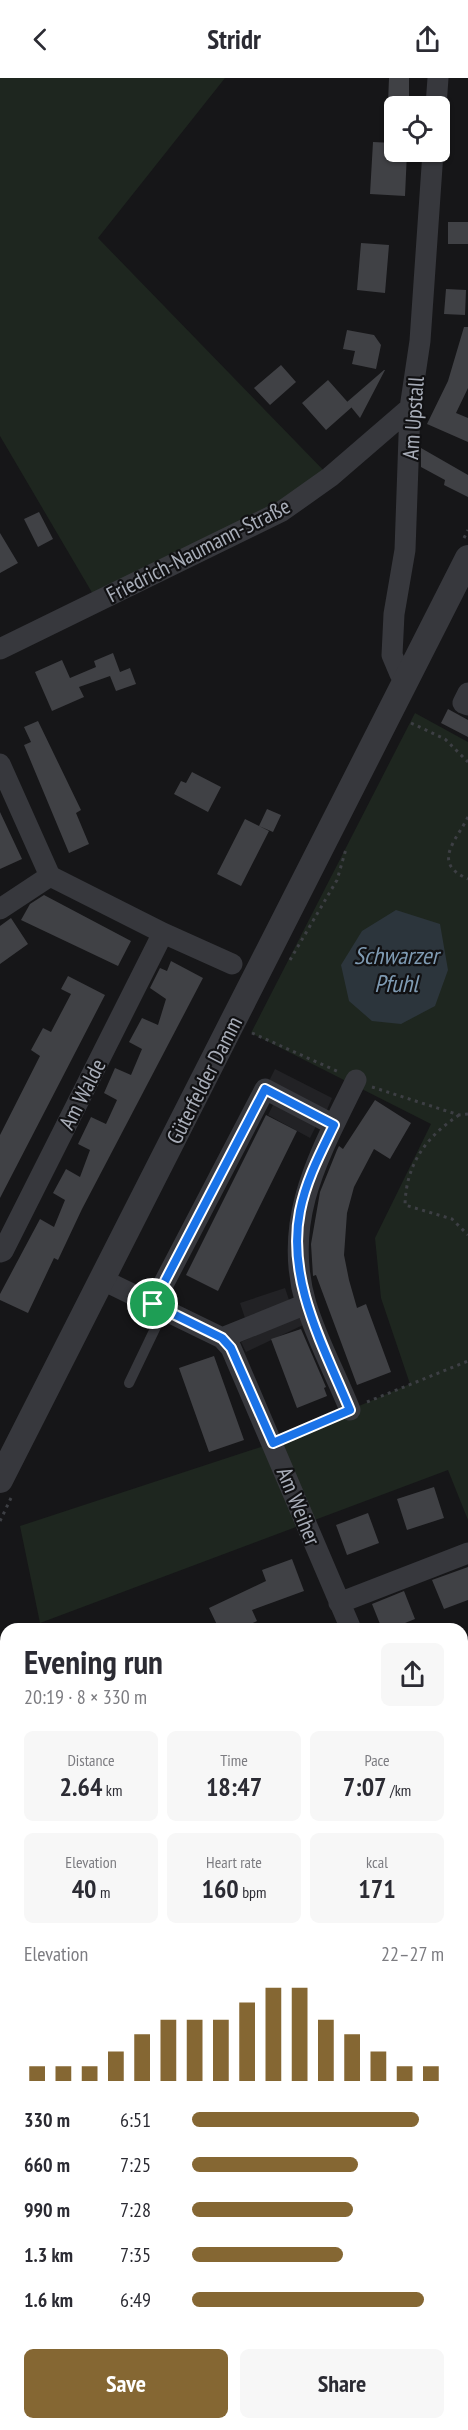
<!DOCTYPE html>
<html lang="en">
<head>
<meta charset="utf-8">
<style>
	:root { --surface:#fff; --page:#f7f7f7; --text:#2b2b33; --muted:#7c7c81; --accent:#856733 }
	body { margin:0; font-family:"PT Sans Narrow",sans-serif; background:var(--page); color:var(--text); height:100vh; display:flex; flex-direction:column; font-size:22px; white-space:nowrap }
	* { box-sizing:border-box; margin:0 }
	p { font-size:20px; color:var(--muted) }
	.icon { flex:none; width:33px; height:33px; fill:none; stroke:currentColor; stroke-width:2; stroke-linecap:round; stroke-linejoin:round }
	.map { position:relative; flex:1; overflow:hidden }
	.drawer { position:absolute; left:0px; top:1545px; width:468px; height:807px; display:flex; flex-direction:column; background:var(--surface); border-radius:18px 18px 0 0; box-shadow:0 2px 4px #0004 }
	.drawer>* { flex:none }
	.tools { position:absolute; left:384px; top:18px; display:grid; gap:12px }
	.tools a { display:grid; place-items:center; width:66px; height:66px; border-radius:9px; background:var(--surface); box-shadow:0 2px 4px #0004; font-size:30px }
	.pin { position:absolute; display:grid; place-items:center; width:51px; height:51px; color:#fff; margin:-26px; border:3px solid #fff; border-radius:50%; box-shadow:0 2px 6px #0007 }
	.round { display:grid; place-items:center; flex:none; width:63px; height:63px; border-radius:9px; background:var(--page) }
	.headline { display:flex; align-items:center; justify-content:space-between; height:102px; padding:0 24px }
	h1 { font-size:33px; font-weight:700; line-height:45px }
	.metrics { display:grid; grid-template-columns:repeat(3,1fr); gap:9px; height:102px; padding:6px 24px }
	.metrics div { display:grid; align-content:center; border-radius:9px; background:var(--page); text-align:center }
	.metrics b { font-size:26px; font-weight:700 }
	.metrics small { font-size:16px; font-weight:400 }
	.metrics p { font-size:16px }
	.chart { height:168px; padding:12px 24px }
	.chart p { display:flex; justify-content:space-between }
	.chart svg { width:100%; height:108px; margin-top:6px; stroke:var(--accent); stroke-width:6 }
	.cta { display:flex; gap:12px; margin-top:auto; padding:12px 24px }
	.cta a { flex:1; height:69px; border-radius:9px; background:var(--accent); color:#fff; font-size:24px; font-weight:700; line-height:69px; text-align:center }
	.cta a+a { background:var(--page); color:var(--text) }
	ul { padding:0 24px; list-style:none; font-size:20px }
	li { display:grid; grid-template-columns:96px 72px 1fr; align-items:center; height:45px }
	li i { height:15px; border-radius:8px; background:var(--accent) }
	header { display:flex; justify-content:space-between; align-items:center; height:78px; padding:0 24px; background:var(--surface); font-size:27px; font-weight:700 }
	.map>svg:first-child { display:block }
	.built { fill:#222225 }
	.green { fill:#1e261f }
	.water { fill:#2c353c }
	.building { fill:#404145 }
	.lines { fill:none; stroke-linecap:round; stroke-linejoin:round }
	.path { stroke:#3d3f44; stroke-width:3; stroke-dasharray:3 4.5; stroke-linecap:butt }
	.service { stroke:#37383d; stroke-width:10 }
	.minor { stroke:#37383d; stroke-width:21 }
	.tertiary { stroke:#37383d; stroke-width:26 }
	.route-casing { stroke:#fff; stroke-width:12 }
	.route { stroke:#1a73e8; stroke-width:8 }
	.labels { text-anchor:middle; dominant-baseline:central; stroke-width:4.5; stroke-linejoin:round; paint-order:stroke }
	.street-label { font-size:22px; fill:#a8adb8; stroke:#111113 }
	.water-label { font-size:24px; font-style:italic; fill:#7f9bb3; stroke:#111113 }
</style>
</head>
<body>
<header><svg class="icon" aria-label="back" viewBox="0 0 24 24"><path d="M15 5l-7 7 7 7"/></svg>Stridr<svg class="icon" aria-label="share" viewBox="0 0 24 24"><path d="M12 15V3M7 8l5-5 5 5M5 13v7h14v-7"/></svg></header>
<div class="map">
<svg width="468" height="2352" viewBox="0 0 468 2352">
	<rect width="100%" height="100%" fill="#161618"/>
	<!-- built -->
	<path class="built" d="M275 991 332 1020 326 1034 268 1005Z
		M274 1025 316 1048 310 1060 268 1037Z
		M285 1210 290 1225 245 1240 240 1225Z
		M298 1236 303 1247 246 1274 241 1264Z"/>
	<!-- green -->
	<path class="green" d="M0 0H225L98 160 330 399 97 523 0 358Z
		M415 635 468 664V1442L448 1392 40 1545 20 1448 273 1365 410 1306 381 1220 375 1160 431 1046 251 955Z
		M23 2346H75L78 2352H11Z
		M232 2346H376L379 2352H220Z"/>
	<!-- water -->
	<path class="water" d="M396 832 440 846 448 892 435 928 401 946 372 943 349 923 341 887 362 853Z
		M462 2307 468 2320V2352H379L376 2346H462Z"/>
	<!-- building -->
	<path class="building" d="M389 0H409V28L388 25Z
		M373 64 394 65V74H407L405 118 370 116Z
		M448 144H468V166H448Z
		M361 165 389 167 385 215 357 212Z
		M446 211 466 212 465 237 444 236Z
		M464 249H468V310L456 335 468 340V364L427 346 448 303Z
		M347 252 374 257 381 267 376 291 352 286 355 273 343 271Z
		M281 287 296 304 270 327 254 310Z
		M384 292H385L360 340 347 324Z
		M328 302 352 329 326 352 302 325Z
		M421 370 468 397V419L444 407 445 402 421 389Z
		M39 434 53 461 38 469 24 441Z
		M0 455 18 485 0 495Z
		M113 575 120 594 130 590 136 606 116 613 110 598 79 609 84 619 52 633 35 594 62 582 70 600 96 589 94 583Z
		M448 631 468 642V659L441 645Z
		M38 643 81 732 76 735 89 766 69 775 24 667 31 664 24 649Z
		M192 694 221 709 208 734 174 716 181 703 186 705Z
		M267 731 281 737 273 754 259 748Z
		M0 734 22 781 0 791Z
		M245 741 269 753 241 808 217 796Z
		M44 817 131 863 118 888 21 842 30 826Z
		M11 840 28 866 0 886V848Z
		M171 883 203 900 82 1131 58 1182 54 1180 28 1235 0 1222V1216L40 1141 54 1149 65 1122 53 1115 66 1091 80 1099 90 1072 78 1066 91 1039 106 1046 117 1022 104 1015 115 990 131 997 142 971 129 964 142 940 158 947 166 921 150 910 160 890 167 893Z
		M68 898 105 917 0 1120V1057L40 978 31 972 43 950 51 954 71 916 61 911Z
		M375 1022 411 1045 390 1081 374 1071 354 1109 347 1135 344 1177 349 1202 357 1230 366 1226 391 1294 357 1307 316 1197 313 1198 311 1166 320 1114 337 1072 339 1068 343 1071Z
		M266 1037 297 1053 218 1213 186 1197Z
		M301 1251 326 1309 324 1310 327 1318 297 1330 271 1261Z
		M214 1278 244 1362 209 1374 179 1290Z
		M434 1409 444 1440 407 1452 397 1421Z
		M368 1435 379 1465 347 1477 336 1447Z
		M292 1481 304 1513 252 1532 257 1543 240 1551H219L209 1530 266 1503 262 1492Z
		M468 1489V1522L444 1531 432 1502Z
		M404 1513 415 1541 390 1551H382L372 1526Z"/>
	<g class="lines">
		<!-- path -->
		<path class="path" d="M464 460 468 452
			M411 645 445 661 468 684
			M468 739C456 763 431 785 468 801
			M290 882 337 802 346 771
			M252 955 339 994
			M372 1009 459 1037 468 1036
			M459 1037C426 1059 406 1086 405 1127L452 1141 468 1157
			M367 1324 468 1283
			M290 1358 333 1339
			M0 1443 11 1420"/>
		<!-- service -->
		<path class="service" d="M129 1305 164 1232"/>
		<!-- minor -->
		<path class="minor" d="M436 28 438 0
			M0 571 282 433 330 399 410 330
			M406 600 400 596 392 577 394 536 405 472 410 330 420 263 433 74
			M468 615 463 625 468 627
			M0 686 50 798 163 855 3 1173 0 1174
			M0 831 50 798
			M163 855 232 886
			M101 1201 222 1260 231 1270 351 1551
			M153 1226 265 1011 334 1047
			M222 1260 306 1226
			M350 1332C336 1297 317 1262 306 1226 281 1141 320 1076 356 1002
			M339 1525 468 1475
			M462 1641 468 1639
			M0 1680 6 1678
			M0 1773 6 1770
			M462 1800 468 1827
			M462 1883 468 1857
			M0 1934 6 1945
			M0 2033 6 2030
			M462 2066 468 2064
			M462 2212 468 2210
			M462 2272 468 2282
			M0 2308 6 2304"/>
		<!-- tertiary -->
		<path class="tertiary" d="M0 1402 468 480"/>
	</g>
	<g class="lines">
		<defs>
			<path id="route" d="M265 1011 334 1047C321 1074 306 1102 300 1133 286 1202 324 1269 350 1332L273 1365 231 1270 222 1260 153 1226Z"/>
		</defs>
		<!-- route casing -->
		<use href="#route" class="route-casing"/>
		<!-- route -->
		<use href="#route" class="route"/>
	</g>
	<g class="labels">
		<!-- street labels -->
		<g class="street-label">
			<text transform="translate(413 340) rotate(-86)">Am Upstall</text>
			<text transform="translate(198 472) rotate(-27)">Friedrich-Naumann-Straße</text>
			<text transform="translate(204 1002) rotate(-63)">Güterfelder Damm</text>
			<text transform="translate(82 1016) rotate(-63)">Am Walde</text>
			<text transform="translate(299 1428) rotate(68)">Am Weiher</text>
		</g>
		<!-- water labels -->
		<g class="water-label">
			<text x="396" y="877">Schwarzer<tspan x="396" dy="28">Pfuhl</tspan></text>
		</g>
	</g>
</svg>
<div class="tools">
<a><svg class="icon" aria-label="locate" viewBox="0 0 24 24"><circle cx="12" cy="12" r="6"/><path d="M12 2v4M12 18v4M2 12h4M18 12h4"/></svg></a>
</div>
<div class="pin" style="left:153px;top:1226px;background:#1e9e55"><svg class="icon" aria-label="arrive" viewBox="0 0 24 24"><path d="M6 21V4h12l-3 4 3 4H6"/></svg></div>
<section class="drawer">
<div class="headline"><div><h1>Evening run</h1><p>20:19 · 8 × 330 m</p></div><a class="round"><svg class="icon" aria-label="share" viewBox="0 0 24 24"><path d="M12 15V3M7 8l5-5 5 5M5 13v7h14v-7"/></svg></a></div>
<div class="metrics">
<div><p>Distance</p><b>2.64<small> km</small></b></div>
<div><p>Time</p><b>18:47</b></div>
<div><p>Pace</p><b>7:07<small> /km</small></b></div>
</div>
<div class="metrics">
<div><p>Elevation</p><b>40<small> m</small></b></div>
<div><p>Heart rate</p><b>160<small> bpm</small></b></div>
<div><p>kcal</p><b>171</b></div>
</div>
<div class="chart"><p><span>Elevation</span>22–27 m</p>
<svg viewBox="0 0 160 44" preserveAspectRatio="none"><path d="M5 44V38M15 44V38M25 44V38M35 44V32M45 44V25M55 44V19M65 44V19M75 44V19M85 44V12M95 44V6M105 44V6M115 44V19M125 44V25M135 44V32M145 44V38M155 44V38"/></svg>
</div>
<ul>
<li><b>330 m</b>6:51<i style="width:90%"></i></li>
<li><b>660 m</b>7:25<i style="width:66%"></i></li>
<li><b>990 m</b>7:28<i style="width:64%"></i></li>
<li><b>1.3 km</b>7:35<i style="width:60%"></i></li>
<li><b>1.6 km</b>6:49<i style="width:92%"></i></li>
</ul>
<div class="cta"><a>Save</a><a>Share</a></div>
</section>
</div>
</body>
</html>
